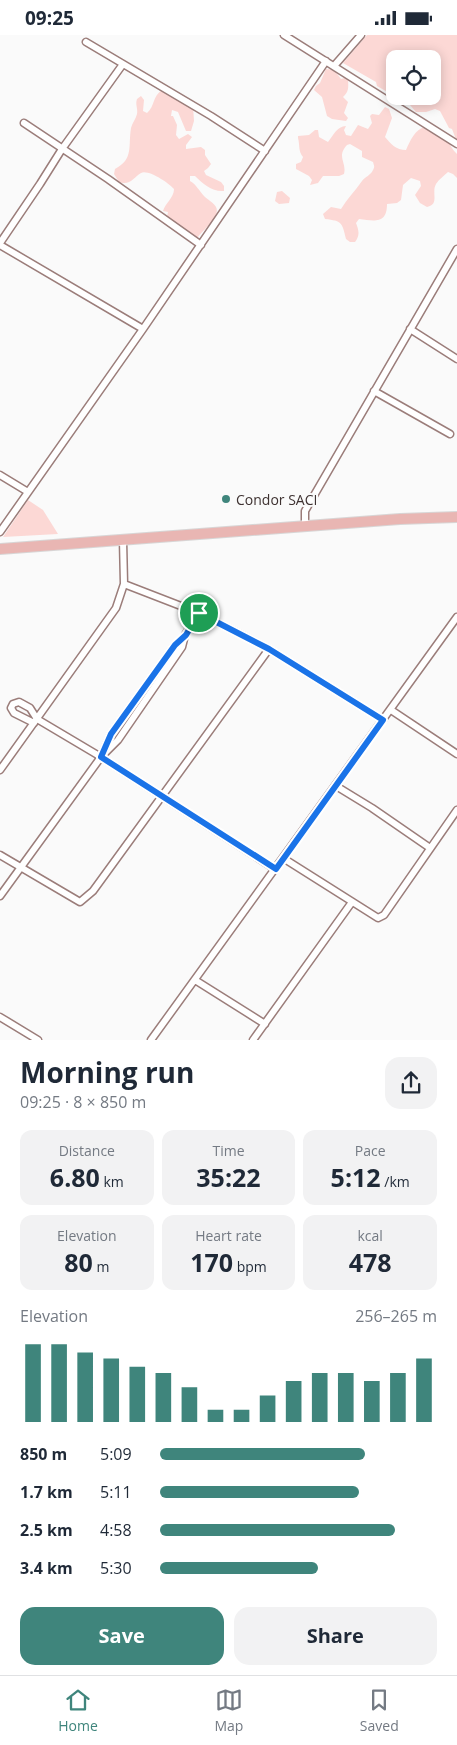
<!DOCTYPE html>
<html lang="en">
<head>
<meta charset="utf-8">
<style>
	:root { --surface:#fff; --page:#f2f2f3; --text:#1f2937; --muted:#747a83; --line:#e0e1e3; --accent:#3f857c }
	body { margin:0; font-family:"Open Sans",sans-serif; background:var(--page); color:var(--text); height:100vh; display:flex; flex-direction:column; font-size:19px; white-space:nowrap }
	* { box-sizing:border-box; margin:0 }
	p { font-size:16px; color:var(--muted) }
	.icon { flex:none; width:28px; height:28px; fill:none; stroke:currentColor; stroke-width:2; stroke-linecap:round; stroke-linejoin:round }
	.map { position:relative; height:1005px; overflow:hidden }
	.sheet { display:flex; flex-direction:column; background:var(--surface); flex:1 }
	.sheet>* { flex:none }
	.controls { position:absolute; left:386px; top:15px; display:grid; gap:10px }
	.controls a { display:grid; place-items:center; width:55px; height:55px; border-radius:10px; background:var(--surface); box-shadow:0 2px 12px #0003; font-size:25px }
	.pin { position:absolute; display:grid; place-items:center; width:42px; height:42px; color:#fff; margin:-21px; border:2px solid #fff; border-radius:50%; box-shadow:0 1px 5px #0007 }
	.round { display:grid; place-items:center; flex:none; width:52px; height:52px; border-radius:15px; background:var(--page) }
	.summary { display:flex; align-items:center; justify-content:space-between; height:85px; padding:0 20px }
	h1 { font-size:28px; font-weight:700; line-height:38px }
	.stats { display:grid; grid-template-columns:repeat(3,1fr); gap:8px; height:85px; padding:5px 20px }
	.stats div { display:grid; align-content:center; border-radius:12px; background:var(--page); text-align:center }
	.stats b { font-size:25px; font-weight:700 }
	.stats small { font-size:14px; font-weight:400 }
	.stats p { font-size:14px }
	.chart { height:140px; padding:10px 20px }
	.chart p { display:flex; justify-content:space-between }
	.chart svg { width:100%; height:90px; margin-top:5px; stroke:var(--accent); stroke-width:6 }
	.action { display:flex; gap:10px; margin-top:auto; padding:10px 20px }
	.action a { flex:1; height:58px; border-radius:15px; background:var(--accent); color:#fff; font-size:20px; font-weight:700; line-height:58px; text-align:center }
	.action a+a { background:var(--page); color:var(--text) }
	ul { padding:0 20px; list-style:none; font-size:16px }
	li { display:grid; grid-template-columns:80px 60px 1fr; align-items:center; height:38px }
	li i { height:12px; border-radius:6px; background:var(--accent) }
	.status { display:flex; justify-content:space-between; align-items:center; height:35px; padding:0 25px; background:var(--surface); direction:ltr }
	.status svg { height:14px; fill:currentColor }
	.tab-bar { display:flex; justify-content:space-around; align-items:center; height:70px; border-top:1px solid var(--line); background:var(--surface); font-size:14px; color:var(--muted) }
	.tab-bar a { display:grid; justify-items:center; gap:2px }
	.tab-bar .current { color:var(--accent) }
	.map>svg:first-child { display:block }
	.green { fill:#fcd8d5; fill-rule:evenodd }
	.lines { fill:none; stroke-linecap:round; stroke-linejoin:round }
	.minor-casing { stroke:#9b7d7a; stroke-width:9 }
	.primary-casing { stroke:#d8d6d6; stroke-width:12 }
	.minor { stroke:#fff; stroke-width:6 }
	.primary { stroke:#e9b6b3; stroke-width:10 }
	.route-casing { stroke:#fff; stroke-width:10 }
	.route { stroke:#1a73e8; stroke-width:6 }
	.poi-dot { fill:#3f857c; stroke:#fafafa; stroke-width:2 }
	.labels { text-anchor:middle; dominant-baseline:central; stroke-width:4; stroke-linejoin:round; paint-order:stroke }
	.poi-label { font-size:14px; fill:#3e3231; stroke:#fafafa; text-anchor:start }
</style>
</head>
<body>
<div class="status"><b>09:25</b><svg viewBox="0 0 49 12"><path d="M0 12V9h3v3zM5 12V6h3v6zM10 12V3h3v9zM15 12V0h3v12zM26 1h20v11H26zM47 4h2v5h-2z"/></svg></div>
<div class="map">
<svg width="457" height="1005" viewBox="0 0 457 1005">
	<rect width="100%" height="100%" fill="#fafafa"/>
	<!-- green -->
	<path class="green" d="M367 0H457V107L452 94 449 93 440 76 435 74 426 77H416L410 70 377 51 376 47 343 28ZM395 24H432V61H395Z
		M326 34C334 34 336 37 341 44L348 42C348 50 350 56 343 62L348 67 344 78 348 83 346 86 332 84 327 81 322 62 314 55 316 51 320 48Z
		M162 55 171 59 170 61H177L193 71 194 86 191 96H186L178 77 172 75 171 81H173L177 90 176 100 179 104 188 99 192 102 186 110V114L201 112 205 115V120L211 129 208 133 204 136 206 140 221 147 224 151V156C212 157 203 149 195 141H190V146C197 150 199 156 204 161 207 164 214 168 216 172 221 181 203 195 198 202 184 206 173 196 164 186L167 182 168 177 163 176C165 168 174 163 174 154 169 148 148 134 141 138 133 143 130 151 119 147L114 139 115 134C134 124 128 111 131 93 132 88 136 84 137 79 138 73 135 70 137 64L141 61 144 65 143 76 147 78C155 71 152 62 162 55Z
		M385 72 389 74 392 83 385 102C391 109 396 115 406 115 410 106 415 94 425 92L429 95C451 92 444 107 457 119V143L453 139 448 137C444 141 439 144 436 149 431 158 440 169 427 172L420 168 415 160 421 151 420 146 411 143 403 150 401 165 397 168 387 169C387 189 375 186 359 184L356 188C359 196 360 200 355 207H350L346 204C342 187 342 186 325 184L323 179 331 172 341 174C347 164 355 156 362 146 365 142 371 140 373 135 375 131 374 131 373 127L362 122V116L350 109 347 110C336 122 347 127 344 139L339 141H323L318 148 310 150 312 145 309 141 296 134V129L301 127 303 122C298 116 300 110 298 103V101L309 100 315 95H318L319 102 328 107C333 101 337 91 346 91L344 95 346 100 351 101 358 90 368 94 372 88 370 81 372 79 379 80Z
		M282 156 290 163 289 168 279 169 275 166 277 157Z
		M28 465 43 475 58 499 3 502Z"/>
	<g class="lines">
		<defs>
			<path id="minor" d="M284 0 457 109
				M86 7 211 81 265 116
				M334 31 361 0
				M24 88 108 144 201 210
				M0 208 40 149 62 114 123 29
				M0 210 143 294
				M410 294 457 324
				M374 356 450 399
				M0 440 28 457
				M305 491V476L457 214
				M0 497 143 294 326 26
				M124 549 199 578 269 614 383 685
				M391 675 457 719
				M34 688 14 678 11 673 13 669 19 667 30 673 37 684 101 722 275 834
				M103 717 111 699 175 610 185 601
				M0 735 116 573 124 549 123 505
				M336 751 372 773 430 813
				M0 820 80 867 93 856 269 614
				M283 823 378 883 384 880 457 775
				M0 861 101 722 118 705 182 612 185 600 199 578
				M195 945 265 989
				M0 982 38 1005
				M151 1005 457 582
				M253 1005 352 867"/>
			<path id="primary" d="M0 514 400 484 457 482"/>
		</defs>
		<!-- minor casing -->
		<use href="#minor" class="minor-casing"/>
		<!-- primary casing -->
		<use href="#primary" class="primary-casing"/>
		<!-- minor -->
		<use href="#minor" class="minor"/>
		<!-- primary -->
		<use href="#primary" class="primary"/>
	</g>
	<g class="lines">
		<defs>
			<path id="route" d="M199 578 269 614 383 685 276 834 101 722 111 699 175 610 186 600Z"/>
		</defs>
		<!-- route casing -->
		<use href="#route" class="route-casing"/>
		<!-- route -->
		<use href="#route" class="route"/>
	</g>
	<!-- markers -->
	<circle class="poi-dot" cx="226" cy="464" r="5"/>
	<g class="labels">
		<!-- poi labels -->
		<g class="poi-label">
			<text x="236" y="464">Condor SACI</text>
		</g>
	</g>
</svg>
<div class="controls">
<a><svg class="icon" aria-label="locate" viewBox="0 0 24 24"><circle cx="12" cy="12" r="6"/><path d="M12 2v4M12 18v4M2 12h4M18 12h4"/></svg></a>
</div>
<div class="pin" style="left:199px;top:578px;background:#1e9e55"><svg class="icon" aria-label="arrive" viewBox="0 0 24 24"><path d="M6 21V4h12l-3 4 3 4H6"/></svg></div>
</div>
<section class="sheet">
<div class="summary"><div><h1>Morning run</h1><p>09:25 · 8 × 850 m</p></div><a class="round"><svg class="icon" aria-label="share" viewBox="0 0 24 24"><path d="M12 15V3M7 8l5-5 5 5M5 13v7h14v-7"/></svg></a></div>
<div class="stats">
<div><p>Distance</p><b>6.80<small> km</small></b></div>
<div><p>Time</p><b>35:22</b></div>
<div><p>Pace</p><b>5:12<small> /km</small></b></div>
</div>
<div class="stats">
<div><p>Elevation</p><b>80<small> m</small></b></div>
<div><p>Heart rate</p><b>170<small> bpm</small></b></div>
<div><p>kcal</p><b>478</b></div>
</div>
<div class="chart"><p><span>Elevation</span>256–265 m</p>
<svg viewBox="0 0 160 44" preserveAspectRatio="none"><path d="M5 44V6M15 44V6M25 44V10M35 44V13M45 44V17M55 44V20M65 44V27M75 44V38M85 44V38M95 44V31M105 44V24M115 44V20M125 44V20M135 44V24M145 44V20M155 44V13"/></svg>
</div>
<ul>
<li><b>850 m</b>5:09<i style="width:74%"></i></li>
<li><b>1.7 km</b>5:11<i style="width:72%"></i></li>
<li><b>2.5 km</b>4:58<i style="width:85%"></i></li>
<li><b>3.4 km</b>5:30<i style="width:57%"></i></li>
</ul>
<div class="action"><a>Save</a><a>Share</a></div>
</section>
<nav class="tab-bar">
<a class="current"><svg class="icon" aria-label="home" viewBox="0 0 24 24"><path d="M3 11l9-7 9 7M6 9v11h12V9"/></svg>Home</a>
<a><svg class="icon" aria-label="map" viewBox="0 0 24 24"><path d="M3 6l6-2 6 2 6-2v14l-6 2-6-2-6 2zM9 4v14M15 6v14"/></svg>Map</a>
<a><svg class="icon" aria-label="saved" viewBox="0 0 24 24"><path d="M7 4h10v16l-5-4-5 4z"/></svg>Saved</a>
</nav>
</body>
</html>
